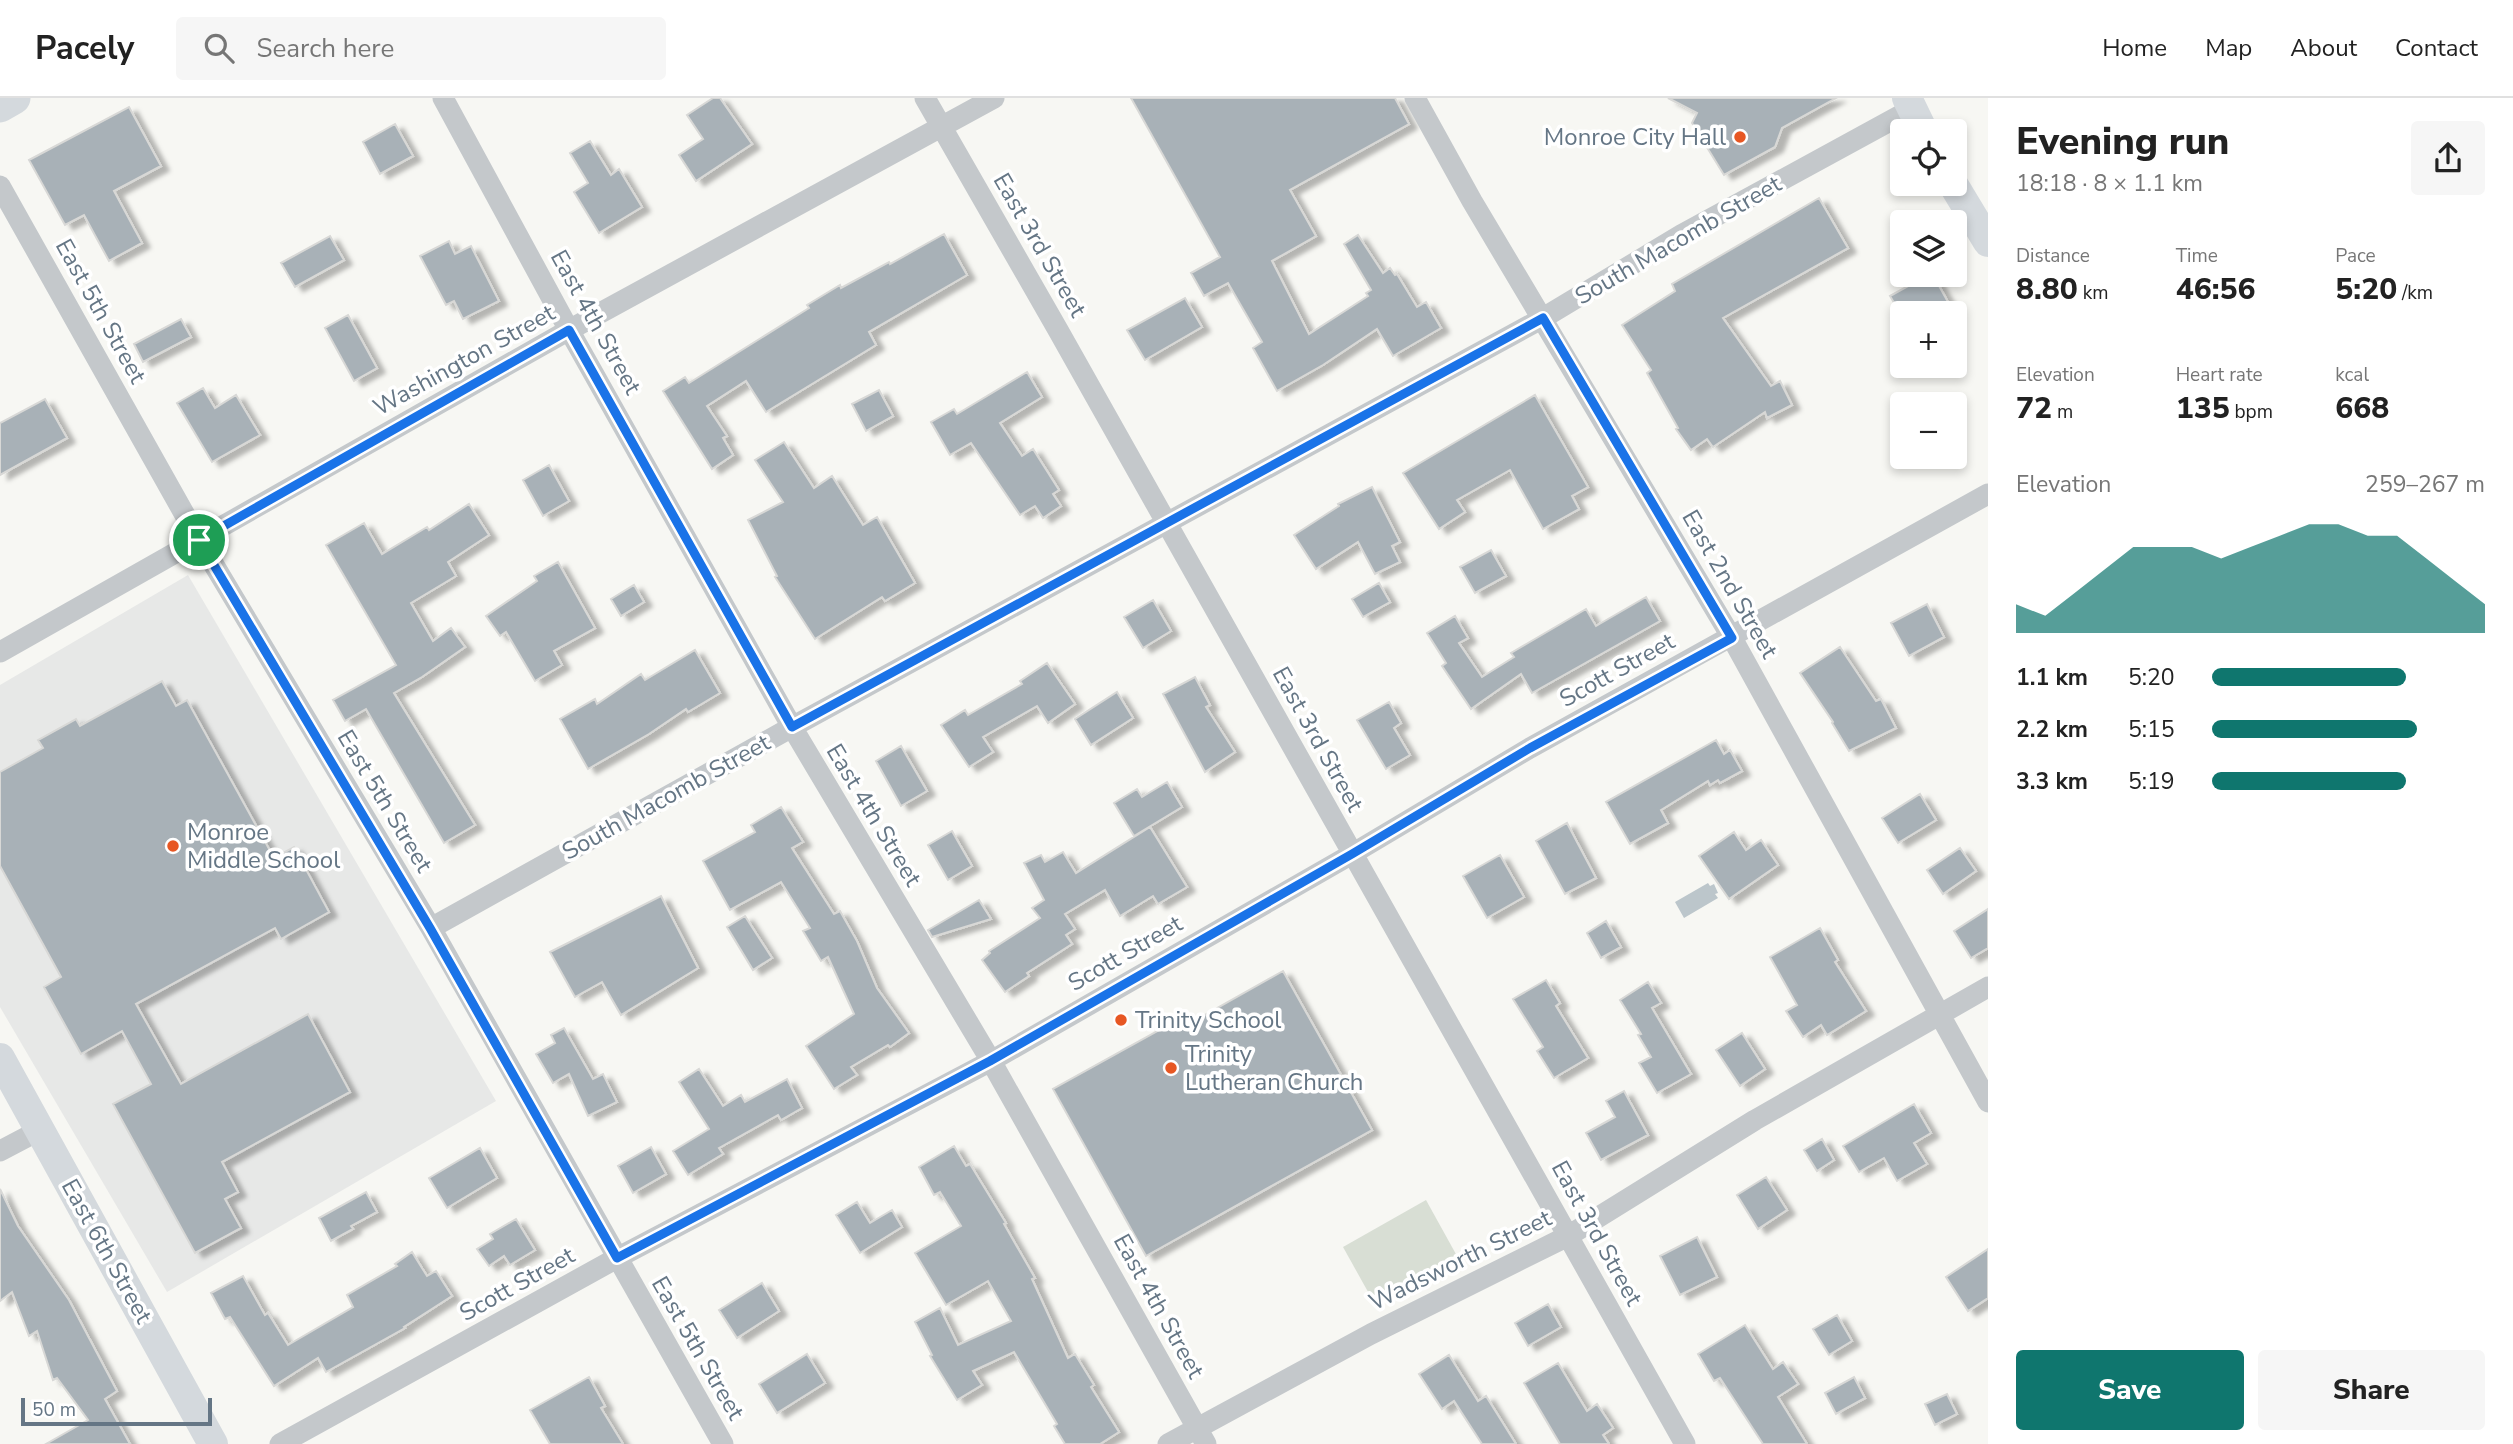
<!DOCTYPE html>
<html lang="en">
<head>
<meta charset="utf-8">
<style>
	:root { --surface:#fff; --page:#f6f6f6; --text:#222; --muted:#767676; --line:#e0e0e0; --accent:#0f766e }
	body { margin:0; font-family:"Nunito Sans",sans-serif; background:var(--page); color:var(--text); height:100vh; display:flex; flex-direction:column; font-size:26px; white-space:nowrap }
	* { box-sizing:border-box; margin:0 }
	p { font-size:23px; color:var(--muted) }
	.icon { flex:none; width:38px; height:38px; fill:none; stroke:currentColor; stroke-width:2; stroke-linecap:round; stroke-linejoin:round }
	.map { position:relative; flex:1; overflow:hidden }
	.details { display:flex; flex-direction:column; background:var(--surface); width:525px }
	.details>* { flex:none }
	.controls { position:absolute; left:1890px; top:21px; display:grid; gap:14px }
	.controls a { display:grid; place-items:center; width:77px; height:77px; border-radius:7px; background:var(--surface); box-shadow:0 4px 10px #0003; font-size:35px }
	.scale { position:absolute; left:21px; bottom:18px; width:191px; box-sizing:border-box; padding-left:7px; border:4px solid #657685; border-top:0; font-size:19px; line-height:24px; white-space:nowrap; color:#657685; -webkit-text-stroke:5px #fff; paint-order:stroke }
	.pin { position:absolute; display:grid; place-items:center; width:60px; height:60px; color:#fff; margin:-30px; border:4px solid #fff; border-radius:50%; box-shadow:0 2px 7px #0007 }
	.round { display:grid; place-items:center; flex:none; width:74px; height:74px; border-radius:7px; background:var(--page) }
	.head { display:flex; align-items:center; justify-content:space-between; height:119px; padding:0 28px }
	h1 { font-size:38px; font-weight:800; line-height:52px }
	.stats { display:grid; grid-template-columns:repeat(3,1fr); gap:10px; height:119px; padding:7px 28px }
	.stats div { display:grid; align-content:center }
	.stats b { font-size:30px; font-weight:800 }
	.stats small { font-size:19px; font-weight:400 }
	.stats p { font-size:19px }
	.chart { height:196px; padding:14px 28px }
	.chart p { display:flex; justify-content:space-between }
	.chart svg { width:100%; height:126px; margin-top:7px; fill:var(--accent); opacity:.7 }
	.action { display:flex; gap:14px; margin-top:auto; padding:14px 28px }
	.action a { flex:1; height:80px; border-radius:7px; background:var(--accent); color:#fff; font-size:28px; font-weight:800; line-height:80px; text-align:center }
	.action a+a { background:var(--page); color:var(--text) }
	ul { padding:0 28px; list-style:none; font-size:23px }
	li { display:grid; grid-template-columns:112px 84px 1fr; align-items:center; height:52px }
	li i { height:18px; border-radius:9px; background:var(--accent) }
	header { display:flex; align-items:center; gap:42px; box-sizing:border-box; height:98px; padding:0 35px; background:var(--surface); border-bottom:2px solid var(--line) }
	header strong { font-size:33px }
	nav { display:flex; gap:38px; margin-inline-start:auto; font-size:24px }
	.search { width:490px; height:63px; background:var(--page); display:flex; align-items:center; gap:18px; box-sizing:border-box; padding:0 24px; border-radius:7px; color:var(--muted); font-size:26px }
	main { display:flex; flex:1; min-height:0 }
	.map>svg:first-child { display:block }
	.built { fill:#e7e8e7 }
	.green { fill:#d8ded4 }
	.water { fill:#bcc6cb }
	.building { fill:#a8b1b7; stroke:#d8d8d6; stroke-width:2; filter:url(#shadow) }
	.lines { fill:none; stroke-linecap:round; stroke-linejoin:round }
	.street { stroke:#c4c8cb; stroke-width:21 }
	.secondary { stroke:#d4d9dd; stroke-width:30 }
	.primary { stroke:#d4d9dd; stroke-width:33 }
	.route-casing { stroke:#fff; stroke-width:14 }
	.route { stroke:#1a73e8; stroke-width:9 }
	.poi-dot { fill:#e75723; stroke:#fff; stroke-width:2.5 }
	.labels { text-anchor:middle; dominant-baseline:central; stroke-width:7; stroke-linejoin:round; paint-order:stroke }
	.poi-label { font-size:24px; fill:#657685; stroke:#fff; text-anchor:start }
	.street-label { font-size:24px; fill:#657685; stroke:#fff }
</style>
</head>
<body>
<header>
<strong>Pacely</strong>
<div class="search"><svg class="icon" aria-label="search" viewBox="0 0 24 24"><circle cx="10" cy="10" r="6"/><path d="M15 15l6 6"/></svg>Search here</div>
<nav><a>Home</a><a>Map</a><a>About</a><a>Contact</a></nav>
</header>
<main>
<div class="map">
<svg width="1988" height="1346" viewBox="0 0 1988 1346">
	<defs>
		<filter id="shadow"><feDropShadow dx="8" dy="4.5" stdDeviation="2" flood-color="#0004"/></filter>
	</defs>
	<rect width="100%" height="100%" fill="#f7f7f3"/>
	<!-- built -->
	<path class="built" d="M188 477 496 1003 167 1194 0 909V587Z"/>
	<!-- green -->
	<path class="green" d="M1426 1102 1457 1158 1372 1201 1343 1149Z"/>
	<!-- water -->
	<path class="water" d="M1708 785 1710 788 1714 786 1718 795 1715 796 1718 800 1684 820 1675 804Z"/>
	<!-- building -->
	<path class="building" d="M713 0H720L752 46 696 83 679 57 703 41 687 17Z
		M1131 0H1395L1409 26 1290 92 1316 138 1272 163 1309 236 1368 198 1366 195 1371 192 1344 146 1358 137 1383 175 1390 170 1395 177 1397 176 1417 209 1426 204 1441 230 1393 258 1377 231 1323 267 1277 293 1253 250 1262 244 1228 185 1204 198 1191 175 1220 159Z
		M1668 0H1836L1782 30 1775 49 1724 77 1692 25 1697 15Z
		M129 9 161 68 114 93 142 145 109 163 84 117 65 127 29 62Z
		M395 26 413 58 380 76 363 44Z
		M590 43 611 77 619 71 642 109 599 135 574 94 588 85 570 55Z
		M1819 100 1848 150 1723 220 1771 288 1780 283 1792 307 1767 320 1765 314 1713 349 1707 341 1691 352 1676 331 1678 330 1647 275 1651 272 1622 227 1675 193 1672 186Z
		M944 136 967 177 869 234 876 247 766 314 746 283 707 308 727 338 723 340 733 357 712 371 663 293 685 279 689 285 809 210 807 207 840 187 841 190 889 164 890 166Z
		M330 138 344 162 295 189 281 165Z
		M449 143 455 156 471 148 499 203 463 221 454 203 446 207 420 158Z
		M1928 177H1933L1948 204 1929 215H1900L1890 198Z
		M1185 200 1202 229 1145 262 1127 232Z
		M348 217 377 270 354 283 325 230Z
		M181 221 191 239 143 264 134 246Z
		M1027 274 1042 299 1000 325 1022 358 1033 351 1059 392 1053 396 1061 408 1043 420 1035 408 1020 417 971 345 950 357 931 324 954 311 957 316Z
		M203 290 215 310 236 297 260 337 212 364 177 305Z
		M879 292 893 318 866 333 852 306Z
		M1535 297 1588 389 1572 398 1579 411 1543 431 1510 372 1457 402 1465 414 1439 431 1403 375Z
		M45 301 67 340 0 377V325Z
		M784 344 814 390 832 378 863 427 877 419 915 485 885 503 882 499 815 541 775 479 777 478 748 422 783 404 755 362Z
		M549 367 569 403 543 418 523 382Z
		M1372 389 1400 444 1392 448 1400 464 1375 476 1358 444 1316 471 1294 437 1339 408 1338 406Z
		M469 406 489 437 448 464 456 478 411 505 433 543 451 530 465 549 422 579 394 595 475 727 444 745 366 611 345 623 333 602 396 567 326 447 364 425 382 456 427 429 429 432Z
		M1491 452 1506 478 1475 495 1460 469Z
		M558 464 595 530 554 553 562 567 535 583 506 534 500 538 486 518 537 483 534 478Z
		M1379 485 1390 504 1363 519 1352 501Z
		M634 487 644 504 621 518 611 501Z
		M1646 499 1660 523 1532 595 1521 576 1471 611 1442 568 1446 565 1427 535 1455 518 1468 540 1459 545 1482 579 1514 559 1511 555 1586 511 1596 528Z
		M1153 502 1171 533 1143 550 1124 519Z
		M1927 506 1944 539 1909 558 1891 525Z
		M1840 549 1876 603 1881 601 1896 630 1849 653 1832 625 1833 624 1800 575Z
		M695 552 720 595 688 614 686 611 649 636 588 671 560 621 595 601 597 606 641 576 645 582Z
		M1047 565 1075 606 1048 625 1037 608 983 639 993 654 969 669 941 627 965 612 968 617 1022 586 1020 583Z
		M1195 579 1210 607 1206 609 1235 654 1205 674 1163 596Z
		M162 583 176 608 187 602 274 760 294 749 329 814 281 841 275 830 136 906 181 986 308 916 350 994 222 1064 238 1094 225 1101 241 1130 195 1155 113 1006 151 986 122 933 81 956 44 889 61 879 0 768V674L43 650 38 642 76 621 80 628Z
		M1117 594 1133 620 1091 647 1075 621Z
		M1389 604 1401 625 1394 630 1410 657 1386 671 1357 622Z
		M1716 642 1724 656 1730 652 1742 673 1720 685 1718 682 1710 687 1708 683 1661 712 1668 725 1630 746 1606 704Z
		M901 648 927 693 901 708 876 663Z
		M1167 684 1182 709 1134 738 1114 705 1137 691 1142 699Z
		M1920 696 1936 722 1898 745 1882 720Z
		M781 709 803 744 792 750 834 816 840 813 857 843 877 890 909 935 890 949 888 947 851 969 857 977 834 991 806 948 854 916 828 859 821 863 803 833 810 830 781 784 730 812 703 763 755 734 751 727Z
		M1567 725 1596 780 1565 796 1536 743Z
		M1150 729 1187 789 1158 806 1153 798 1120 818 1105 792 1065 816 1075 831 1066 837 1072 846 1027 875 1029 878 1005 894 982 862 990 855 989 853 1040 820 1032 810 1044 802 1024 765 1041 757 1045 764 1063 754 1076 775Z
		M952 733 972 768 948 782 928 747Z
		M1734 734 1746 752 1761 742 1778 767 1729 801 1699 758Z
		M1960 750 1976 773 1943 796 1927 772Z
		M1500 757 1524 799 1487 820 1463 778Z
		M661 798 698 870 621 917 602 884 575 899 550 854Z
		M979 802 991 821 932 839 928 832Z
		M1988 811V850L1971 860 1954 833Z
		M745 818 772 860 753 872 727 829Z
		M1606 823 1621 849 1601 860 1587 835Z
		M1820 830 1838 862 1835 864 1866 913 1827 937 1821 927 1803 939 1786 913 1797 907 1770 859Z
		M1283 873 1372 1032 1146 1158 1053 991 1183 919 1187 927Z
		M1546 882 1560 905 1556 908 1588 960 1554 980 1537 953 1543 949 1513 901Z
		M1648 884 1661 905 1652 910 1691 976 1657 995 1639 965 1651 959 1638 937 1641 936 1620 902Z
		M564 930 593 981 603 976 617 1004 588 1018 569 976 553 985 536 956 555 945 551 937Z
		M1742 935 1765 971 1740 988 1716 952Z
		M699 971 723 1008 741 997 745 1004 787 981 802 1010 781 1022 778 1017 719 1050 723 1056 688 1077 673 1053 709 1031 679 984Z
		M1624 993 1648 1037 1601 1062 1586 1035 1615 1019 1606 1003Z
		M1914 1006 1931 1035 1914 1045 1927 1066 1897 1083 1884 1060 1859 1074 1843 1048Z
		M1822 1041 1834 1062 1817 1073 1804 1052Z
		M954 1048 966 1068 970 1066 1006 1125 1004 1126 1035 1180 1032 1181 1068 1260 1075 1256 1094 1287 1091 1289 1119 1334 1100 1346H1065L1054 1328 1057 1326 1014 1254 973 1273 982 1287 957 1302 930 1258 932 1257 915 1224 940 1210 958 1247 1011 1223 988 1183 946 1207 915 1155 961 1128 940 1094 934 1097 919 1069Z
		M651 1049 666 1076 633 1095 618 1068Z
		M480 1050 497 1080 447 1110 429 1080Z
		M1766 1079 1787 1112 1758 1131 1737 1097Z
		M0 1091 18 1128 69 1202 117 1293 105 1301 130 1346H46L88 1322 57 1280 53 1282 37 1233 29 1238 12 1194 0 1203Z
		M366 1094 377 1114 351 1128 353 1131 331 1143 319 1120Z
		M857 1104 870 1125 892 1112 902 1129 860 1155 836 1117Z
		M516 1121 535 1152 510 1167 504 1158 489 1168 477 1151 493 1141 490 1136Z
		M1697 1139 1717 1179 1680 1197 1660 1158Z
		M1988 1151V1200L1968 1213 1946 1179Z
		M412 1154 427 1178 436 1173 452 1198 404 1229 405 1230 326 1274 318 1260 274 1288 230 1219 225 1221 211 1195 243 1178 265 1217 268 1215 288 1247 353 1209 347 1197 397 1168 395 1166Z
		M762 1185 779 1213 737 1240 719 1212Z
		M1548 1206 1561 1229 1528 1248 1515 1225Z
		M1837 1217 1852 1243 1829 1257 1813 1231Z
		M1745 1227 1773 1271 1783 1264 1798 1286 1778 1299 1807 1346H1763L1720 1280 1714 1283 1698 1256Z
		M807 1256 825 1285 777 1315 759 1286Z
		M1449 1257 1478 1303 1486 1298 1516 1346H1482L1454 1303 1442 1311 1419 1276Z
		M1558 1265 1587 1313 1597 1306 1613 1330 1603 1337 1609 1346H1560L1524 1285Z
		M589 1279 605 1308 601 1310 623 1346H550L530 1312Z
		M1854 1279 1865 1300 1836 1316 1825 1295Z
		M1947 1296 1957 1316 1935 1327 1925 1306Z"/>
	<g class="lines">
		<!-- street -->
		<path class="street" d="M443 0 569 232 792 629 991 963 1206 1346
			M925 0 1058 232 1685 1346
			M1415 0 1472 103 1732 540 1988 1004
			M0 88 199 442 431 830 723 1346
			M0 554 569 232 994 0
			M431 830 792 629 1543 220 1681 137 1912 11
			M0 1053 40 1032
			M280 1346 617 1160 991 963 1352 756 1530 650 1988 396
			M1168 1346 1371 1236 1568 1138 1755 1022 1988 889"/>
		<!-- secondary -->
		<path class="secondary" d="M1907 0 1923 33
			M1953 86 1988 144
			M0 960 213 1346"/>
		<!-- primary -->
		<path class="primary" d="M0 8 14 0"/>
	</g>
	<g class="lines">
		<defs>
			<path id="route" d="M1543 220 1732 540 1530 650 1352 756 990 963 617 1160 430 830 199 442 569 232 792 629Z"/>
		</defs>
		<!-- route casing -->
		<use href="#route" class="route-casing"/>
		<!-- route -->
		<use href="#route" class="route"/>
	</g>
	<!-- markers -->
	<g class="poi-dot">
		<circle cx="1740" cy="39" r="7"/>
		<circle cx="173" cy="748" r="7"/>
		<circle cx="1121" cy="922" r="7"/>
		<circle cx="1171" cy="970" r="7"/>
	</g>
	<g class="labels">
		<!-- poi labels -->
		<g class="poi-label">
			<text x="1726" y="39" text-anchor="end">Monroe City Hall</text>
			<text x="187" y="734">Monroe<tspan x="187" dy="28">Middle School</tspan></text>
			<text x="1135" y="922">Trinity School</text>
			<text x="1185" y="956">Trinity<tspan x="1185" dy="28">Lutheran Church</tspan></text>
		</g>
		<!-- street labels -->
		<g class="street-label">
			<text transform="translate(1678 142) rotate(-30)">South Macomb Street</text>
			<text transform="translate(1040 147) rotate(60)">East 3rd Street</text>
			<text transform="translate(101 213) rotate(61)">East 5th Street</text>
			<text transform="translate(596 224) rotate(61)">East 4th Street</text>
			<text transform="translate(464 262) rotate(-29)">Washington Street</text>
			<text transform="translate(1730 486) rotate(60)">East 2nd Street</text>
			<text transform="translate(1617 572) rotate(-29)">Scott Street</text>
			<text transform="translate(1318 641) rotate(61)">East 3rd Street</text>
			<text transform="translate(666 699) rotate(-29)">South Macomb Street</text>
			<text transform="translate(385 703) rotate(59)">East 5th Street</text>
			<text transform="translate(874 717) rotate(59)">East 4th Street</text>
			<text transform="translate(1125 855) rotate(-30)">Scott Street</text>
			<text transform="translate(1597 1135) rotate(61)">East 3rd Street</text>
			<text transform="translate(107 1153) rotate(61)">East 6th Street</text>
			<text transform="translate(1460 1162) rotate(-26)">Wadsworth Street</text>
			<text transform="translate(517 1186) rotate(-29)">Scott Street</text>
			<text transform="translate(1159 1208) rotate(61)">East 4th Street</text>
			<text transform="translate(698 1250) rotate(60)">East 5th Street</text>
		</g>
	</g>
</svg>
<div class="controls">
<a><svg class="icon" aria-label="locate" viewBox="0 0 24 24"><circle cx="12" cy="12" r="6"/><path d="M12 2v4M12 18v4M2 12h4M18 12h4"/></svg></a>
<a><svg class="icon" aria-label="layers" viewBox="0 0 24 24"><path d="M12 4l9 5-9 5-9-5zM3 14l9 5 9-5"/></svg></a>
<a>+</a>
<a>−</a>
</div>
<div class="scale">50 m</div>
<div class="pin" style="left:199px;top:442px;background:#1e9e55"><svg class="icon" aria-label="arrive" viewBox="0 0 24 24"><path d="M6 21V4h12l-3 4 3 4H6"/></svg></div>
</div>
<section class="details">
<div class="head"><div><h1>Evening run</h1><p>18:18 · 8 × 1.1 km</p></div><a class="round"><svg class="icon" aria-label="share" viewBox="0 0 24 24"><path d="M12 15V3M7 8l5-5 5 5M5 13v7h14v-7"/></svg></a></div>
<div class="stats">
<div><p>Distance</p><b>8.80<small> km</small></b></div>
<div><p>Time</p><b>46:56</b></div>
<div><p>Pace</p><b>5:20<small> /km</small></b></div>
</div>
<div class="stats">
<div><p>Elevation</p><b>72<small> m</small></b></div>
<div><p>Heart rate</p><b>135<small> bpm</small></b></div>
<div><p>kcal</p><b>668</b></div>
</div>
<div class="chart"><p><span>Elevation</span>259–267 m</p>
<svg viewBox="0 0 160 44" preserveAspectRatio="none"><path d="M0 44V34L10 38L20 30L30 22L40 14L50 14L60 14L70 18L80 14L90 10L100 6L110 6L120 10L130 10L140 18L150 26L160 34V44z"/></svg>
</div>
<ul>
<li><b>1.1 km</b>5:20<i style="width:71%"></i></li>
<li><b>2.2 km</b>5:15<i style="width:75%"></i></li>
<li><b>3.3 km</b>5:19<i style="width:71%"></i></li>
</ul>
<div class="action"><a>Save</a><a>Share</a></div>
</section>
</main>
</body>
</html>
